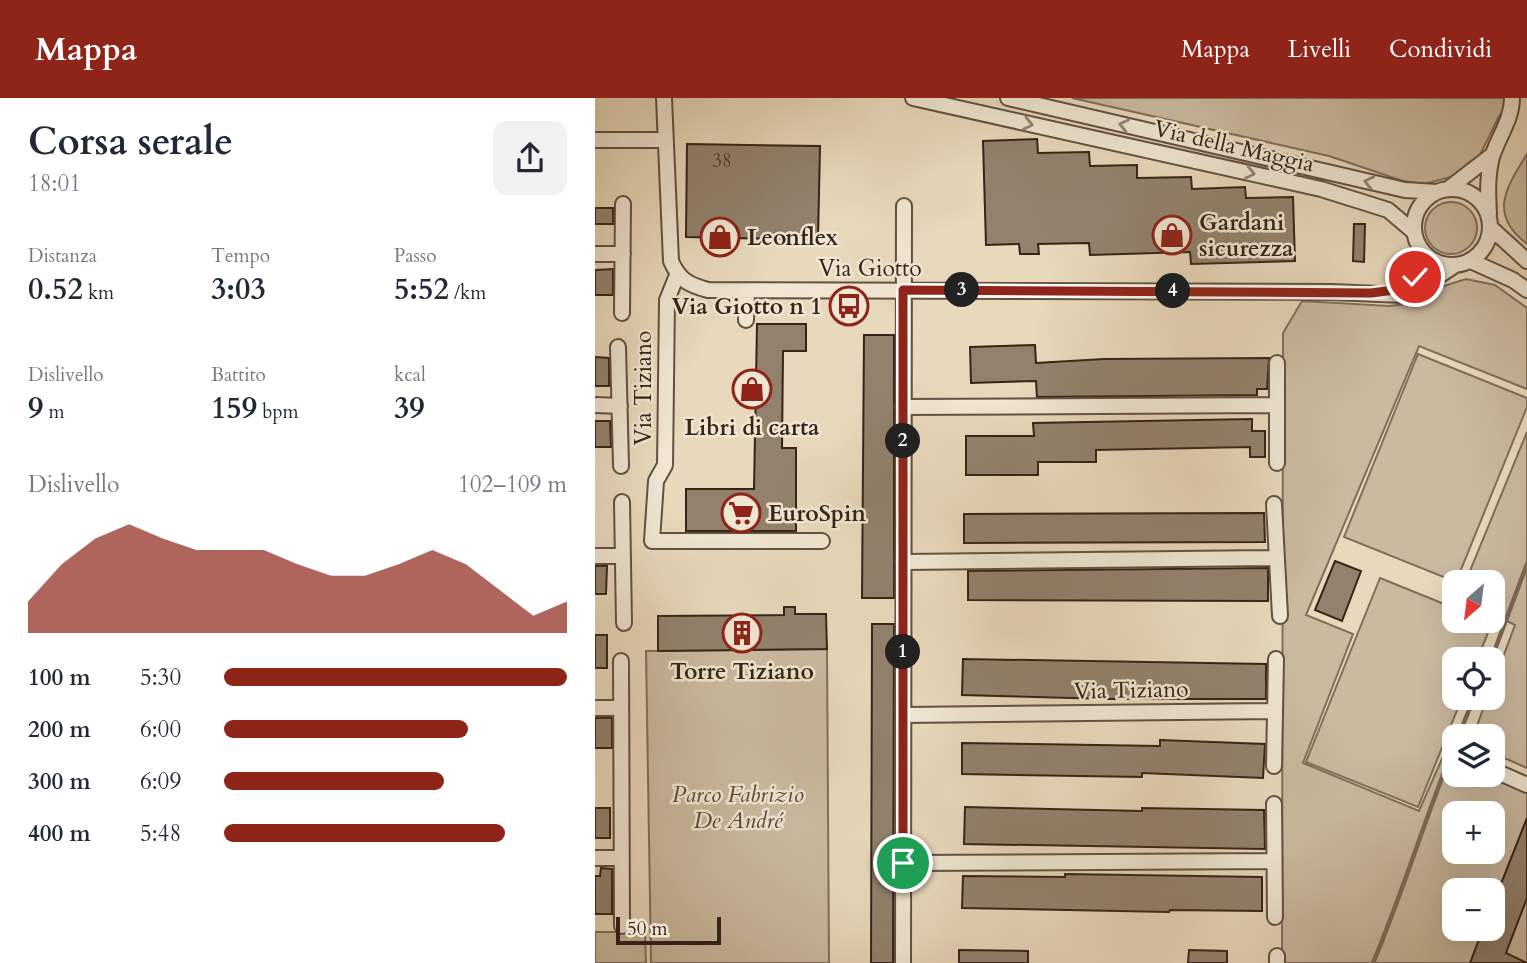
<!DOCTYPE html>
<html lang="it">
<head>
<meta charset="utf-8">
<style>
	:root { --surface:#fff; --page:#f2f2f3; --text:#1f2937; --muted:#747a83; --accent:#8f2418 }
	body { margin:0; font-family:Cardo,serif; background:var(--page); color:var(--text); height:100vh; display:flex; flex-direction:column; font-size:26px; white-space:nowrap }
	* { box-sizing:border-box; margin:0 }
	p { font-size:23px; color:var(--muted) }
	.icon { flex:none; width:38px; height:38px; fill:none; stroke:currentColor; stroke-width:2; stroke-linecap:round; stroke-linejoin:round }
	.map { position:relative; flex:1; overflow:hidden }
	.panel { display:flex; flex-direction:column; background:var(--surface); width:595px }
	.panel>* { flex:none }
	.needle { width:46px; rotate:208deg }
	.buttons { position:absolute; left:847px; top:472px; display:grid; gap:14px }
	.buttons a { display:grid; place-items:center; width:63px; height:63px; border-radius:14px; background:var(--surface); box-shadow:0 7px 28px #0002; font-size:35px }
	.scale { position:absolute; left:21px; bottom:18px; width:105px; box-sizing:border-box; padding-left:7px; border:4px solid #352418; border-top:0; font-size:19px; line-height:24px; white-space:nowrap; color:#352418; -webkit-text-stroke:5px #f0e6d3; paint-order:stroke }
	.pin { position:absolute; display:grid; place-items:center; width:60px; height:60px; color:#fff; margin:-30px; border:4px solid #fff; border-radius:50%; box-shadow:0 2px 7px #0007 }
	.km { position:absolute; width:35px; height:35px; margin:-18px; border-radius:50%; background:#222; color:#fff; font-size:19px; line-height:35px; text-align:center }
	.round { display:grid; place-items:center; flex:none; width:74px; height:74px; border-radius:14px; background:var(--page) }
	.overview { display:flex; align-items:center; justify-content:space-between; height:119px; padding:0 28px }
	h1 { font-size:38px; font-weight:800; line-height:52px }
	.metrics { display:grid; grid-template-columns:repeat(3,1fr); gap:10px; height:119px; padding:7px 28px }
	.metrics div { display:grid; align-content:center }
	.metrics b { font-size:30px; font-weight:800 }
	.metrics small { font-size:19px; font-weight:400 }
	.metrics p { font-size:19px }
	.chart { height:196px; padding:14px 28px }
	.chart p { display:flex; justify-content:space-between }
	.chart svg { width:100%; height:126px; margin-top:7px; fill:var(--accent); opacity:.7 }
	ul { padding:0 28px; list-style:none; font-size:23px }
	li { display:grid; grid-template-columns:112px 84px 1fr; align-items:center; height:52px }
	li i { height:18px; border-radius:9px; background:var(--accent) }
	header { display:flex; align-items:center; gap:42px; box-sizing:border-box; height:98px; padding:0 35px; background:var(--accent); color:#fff }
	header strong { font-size:33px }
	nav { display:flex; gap:38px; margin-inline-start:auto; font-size:24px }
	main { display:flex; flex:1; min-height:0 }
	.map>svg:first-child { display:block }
	.green { fill:#cabaa0; stroke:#806f5c; stroke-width:2; fill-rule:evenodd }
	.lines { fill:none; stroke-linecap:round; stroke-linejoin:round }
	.stream { stroke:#7c6b59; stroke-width:4.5 }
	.building { fill:#92826d; stroke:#352418; stroke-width:2 }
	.minor-casing { stroke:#625141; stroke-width:18 }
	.minor { stroke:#f0e6d3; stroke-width:14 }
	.oneway { stroke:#928576 }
	.route-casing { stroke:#fff; stroke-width:14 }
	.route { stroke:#8f2418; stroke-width:9 }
	.labels { text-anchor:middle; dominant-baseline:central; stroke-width:5; stroke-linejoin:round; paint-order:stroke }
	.number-label { font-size:19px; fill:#4c3c2d }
	.street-label { font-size:23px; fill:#352418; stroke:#f0e6d3 }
	.poi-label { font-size:23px; font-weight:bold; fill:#352418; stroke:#f0e6d3; text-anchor:start }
	.park-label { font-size:23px; font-style:italic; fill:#5a4a3a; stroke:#f0e6d3 }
</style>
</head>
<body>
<header>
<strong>Mappa</strong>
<nav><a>Mappa</a><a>Livelli</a><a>Condividi</a></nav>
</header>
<main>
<section class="panel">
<div class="overview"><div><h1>Corsa serale</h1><p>18:01</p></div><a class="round"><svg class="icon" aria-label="share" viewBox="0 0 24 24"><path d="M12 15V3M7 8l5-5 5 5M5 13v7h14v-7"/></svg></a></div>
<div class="metrics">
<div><p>Distanza</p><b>0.52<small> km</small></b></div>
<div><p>Tempo</p><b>3:03</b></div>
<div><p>Passo</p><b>5:52<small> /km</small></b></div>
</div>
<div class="metrics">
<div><p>Dislivello</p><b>9<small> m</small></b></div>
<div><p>Battito</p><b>159<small> bpm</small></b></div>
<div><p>kcal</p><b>39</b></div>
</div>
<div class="chart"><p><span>Dislivello</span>102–109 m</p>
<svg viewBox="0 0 160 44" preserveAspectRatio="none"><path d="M0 44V33L10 20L20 11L30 6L40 11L50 15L60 15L70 15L80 20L90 24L100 24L110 20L120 15L130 20L140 29L150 38L160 33V44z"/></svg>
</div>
<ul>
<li><b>100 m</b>5:30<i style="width:100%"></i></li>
<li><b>200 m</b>6:00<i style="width:71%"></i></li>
<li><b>300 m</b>6:09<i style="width:64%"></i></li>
<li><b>400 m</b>5:48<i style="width:82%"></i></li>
</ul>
</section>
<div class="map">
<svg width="932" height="865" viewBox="0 0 932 865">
	<rect width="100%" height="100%" fill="#e8d9bc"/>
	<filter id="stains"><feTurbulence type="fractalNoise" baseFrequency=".00286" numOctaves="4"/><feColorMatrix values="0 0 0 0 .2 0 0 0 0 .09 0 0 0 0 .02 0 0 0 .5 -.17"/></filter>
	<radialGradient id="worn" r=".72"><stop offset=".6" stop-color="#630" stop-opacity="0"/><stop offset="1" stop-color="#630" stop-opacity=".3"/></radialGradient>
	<!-- green -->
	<path class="green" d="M477 0H918L904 18 885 57 867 76 829 86 808 83 734 58Z
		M932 56V146C893 116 911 90 932 56Z
		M830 130a26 26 0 1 1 52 0a26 26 0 1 1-52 0Z
		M871 181 900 187 932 210V291L824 248 711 517 758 536 708 665 824 713 853 647 859 650V677H891L932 694V865H687L688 235 707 203 794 208 821 205 849 188ZM859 716H898V754H859ZM859 793H898V831H859Z
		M823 256 932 300V309L861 484 749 439Z
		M932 334V670L898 655V639H878L892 600H898V586L920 527 898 516V485H870Z
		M785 480 859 510V523L897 525 882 562H859V600H867L823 709 711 664Z
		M232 551 234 865H56L51 553Z
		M0 834H50L51 865H0Z"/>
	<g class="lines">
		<!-- stream -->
		<path class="stream" d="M896 562 932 466
			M863 639 879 600
			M778 865C808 794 830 720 859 649"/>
	</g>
	<!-- building -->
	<path class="building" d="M442 41 443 55 494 54 495 68 542 67V80L596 79 597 91 650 89 651 100 698 99 700 163 596 166 595 154 495 157 494 145 443 146 444 156H425L424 146 391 147 388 43Z
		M92 46 225 48 223 142 91 139Z
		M0 110H18V126H0Z
		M759 126H770L769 164 758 163Z
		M18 171V197H0V172Z
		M162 226H211V253H188L187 350H201V433H91V391H159Z
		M269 237H299V500H267Z
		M440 247 441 265 509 261 674 260 672 291H662V297L442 299 441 283 376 285 375 249Z
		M0 259 14 260V288H0Z
		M657 321V333H670V359H655V349L501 352V364H443V377H371V338H439L438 325Z
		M0 323H15L16 349H0Z
		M669 415 670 444 369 445V416Z
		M740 463 766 473 747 523 720 512Z
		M0 468H12L11 496H0Z
		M673 470V503L373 502V473Z
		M189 509H200V516H231L232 551 63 553V518L189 517Z
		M277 526H299L298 865H276Z
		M0 537H12V570H0Z
		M368 561 671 566V601H513L367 597Z
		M0 620H17V650H0Z
		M565 642 670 646 668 680 547 675V679L367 676V645L565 648Z
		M370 709 547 713V710L669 712 670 751 369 746Z
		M0 710H15V740H0Z
		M932 720V800L911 855 932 865H875L888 831H898V806Z
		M6 770 17 771V816H0V778H5Z
		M470 776 667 779V813L575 812 574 814 367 810 368 778 470 779Z
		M364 852 433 853V865H364Z
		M594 852 632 853V865H593Z"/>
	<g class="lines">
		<defs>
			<path id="minor" d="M69 0 76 163C84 182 94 187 113 192L736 194 808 197 821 193 859 168
				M318 0 726 91 793 112 819 134
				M413 0 810 92 842 94
				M0 42H70
				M819 129a38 38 0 1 1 76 0a38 38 0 1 1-76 0Z
				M853 91 897 57
				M894 116C893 97 892 78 897 59 903 39 917 22 917 0
				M896 130 932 163
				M0 156H28
				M876 163 918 182 932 192
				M82 177 72 202 70 367 61 383 57 443H227
				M799 194C818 189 823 172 829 155
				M27 215 28 106
				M151 222 152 193
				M23 249 26 368
				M682 265V365
				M0 307 25 308
				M308 309 682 307
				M27 404 29 525
				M679 406 685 518
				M0 458H28
				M308 464 682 460
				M26 563 27 828
				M0 610H26
				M308 617 680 613
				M679 668 681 561
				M898 672 932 687
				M679 706 680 819
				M0 760H26
				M308 765 679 763
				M682 858V865
				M308 865 309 108"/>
		</defs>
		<!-- minor casing -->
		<use href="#minor" class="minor-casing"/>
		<!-- minor -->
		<use href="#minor" class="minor"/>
	</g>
	<!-- one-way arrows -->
	<defs><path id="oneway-chevron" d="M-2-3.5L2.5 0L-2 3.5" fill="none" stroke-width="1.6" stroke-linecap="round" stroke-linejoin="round" transform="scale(1.75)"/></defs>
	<g class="oneway">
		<use href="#oneway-chevron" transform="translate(433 26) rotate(13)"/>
		<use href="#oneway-chevron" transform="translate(529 27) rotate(-167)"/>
		<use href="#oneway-chevron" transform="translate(655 75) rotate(13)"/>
		<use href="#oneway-chevron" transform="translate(774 84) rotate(-167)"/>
	</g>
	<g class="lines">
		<defs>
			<path id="route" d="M308 765V192L776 195 808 191 820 179"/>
		</defs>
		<!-- route casing -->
		<use href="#route" class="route-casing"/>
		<!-- route -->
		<use href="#route" class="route"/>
	</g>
	<!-- icons -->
	<defs>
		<symbol id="shop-ring" viewBox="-11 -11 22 22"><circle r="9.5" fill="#f0e6d3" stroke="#8f2418" stroke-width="1.5"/><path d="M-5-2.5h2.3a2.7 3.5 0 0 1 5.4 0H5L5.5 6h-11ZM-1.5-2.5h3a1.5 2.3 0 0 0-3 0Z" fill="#8f2418"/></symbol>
		<symbol id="bus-ring" viewBox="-11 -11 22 22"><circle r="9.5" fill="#f0e6d3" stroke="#8f2418" stroke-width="1.5"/><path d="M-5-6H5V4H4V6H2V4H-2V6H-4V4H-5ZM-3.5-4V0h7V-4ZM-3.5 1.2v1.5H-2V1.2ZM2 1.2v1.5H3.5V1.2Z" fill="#8f2418"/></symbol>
		<symbol id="supermarket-ring" viewBox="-11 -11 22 22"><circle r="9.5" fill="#f0e6d3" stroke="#8f2418" stroke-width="1.5"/><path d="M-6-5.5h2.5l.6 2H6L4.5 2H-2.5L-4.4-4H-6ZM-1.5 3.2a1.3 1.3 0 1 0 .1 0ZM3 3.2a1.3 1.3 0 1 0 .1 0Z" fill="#8f2418"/></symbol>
		<symbol id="building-ring" viewBox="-11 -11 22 22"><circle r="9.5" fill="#f0e6d3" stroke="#8f2418" stroke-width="1.5"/><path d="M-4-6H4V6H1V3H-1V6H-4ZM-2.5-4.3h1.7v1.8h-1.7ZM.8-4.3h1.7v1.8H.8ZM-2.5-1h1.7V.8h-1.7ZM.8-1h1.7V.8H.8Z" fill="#8f2418"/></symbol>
	</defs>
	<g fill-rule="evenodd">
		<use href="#shop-ring" x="555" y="115" width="44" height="44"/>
		<use href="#shop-ring" x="103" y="117" width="44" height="44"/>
		<use href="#bus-ring" x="232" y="186" width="44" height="44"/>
		<use href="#shop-ring" x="135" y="269" width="44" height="44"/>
		<use href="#supermarket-ring" x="124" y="393" width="44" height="44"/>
		<use href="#building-ring" x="125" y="513" width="44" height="44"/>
	</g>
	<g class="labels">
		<!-- number labels -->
		<g class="number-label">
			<text x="127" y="63">38</text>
		</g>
		<!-- street labels -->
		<g class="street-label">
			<text transform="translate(639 48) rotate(13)">Via della Maggia</text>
			<text x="275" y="170">Via Giotto</text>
			<text transform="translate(48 290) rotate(-90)">Via Tiziano</text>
			<text transform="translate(536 592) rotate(-1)">Via Tiziano</text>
		</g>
		<!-- poi labels -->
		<g class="poi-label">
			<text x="604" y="124">Gardani<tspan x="604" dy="26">sicurezza</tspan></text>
			<text x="152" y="139">Leonflex</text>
			<text x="227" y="208" text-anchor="end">Via Giotto n 1</text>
			<text x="157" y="329" text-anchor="middle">Libri di carta</text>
			<text x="173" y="415">EuroSpin</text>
			<text x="147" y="573" text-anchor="middle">Torre Tiziano</text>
		</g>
		<!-- park labels -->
		<g class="park-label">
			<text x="143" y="696">Parco Fabrizio<tspan x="143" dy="26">De André</tspan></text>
		</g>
	</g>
	<rect width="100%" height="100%" filter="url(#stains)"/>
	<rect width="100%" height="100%" fill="url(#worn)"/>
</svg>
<div class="buttons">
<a><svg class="needle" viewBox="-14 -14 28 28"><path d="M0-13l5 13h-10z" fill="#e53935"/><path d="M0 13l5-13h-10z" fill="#747a83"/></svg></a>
<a><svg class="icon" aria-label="locate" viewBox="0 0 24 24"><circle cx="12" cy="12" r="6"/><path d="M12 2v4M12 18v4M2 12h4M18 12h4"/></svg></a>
<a><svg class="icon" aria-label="layers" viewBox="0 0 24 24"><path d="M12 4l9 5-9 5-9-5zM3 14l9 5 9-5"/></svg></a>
<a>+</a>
<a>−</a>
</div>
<div class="scale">50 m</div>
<div class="pin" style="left:308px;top:765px;background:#1e9e55"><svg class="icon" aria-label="arrive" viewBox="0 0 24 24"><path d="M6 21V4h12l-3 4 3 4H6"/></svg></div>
<div class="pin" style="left:820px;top:179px;background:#d93025"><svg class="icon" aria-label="check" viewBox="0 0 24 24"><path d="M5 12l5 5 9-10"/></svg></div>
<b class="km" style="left:308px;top:554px">1</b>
<b class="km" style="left:308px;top:343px">2</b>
<b class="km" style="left:367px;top:192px">3</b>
<b class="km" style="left:578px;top:193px">4</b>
</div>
</main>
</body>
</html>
